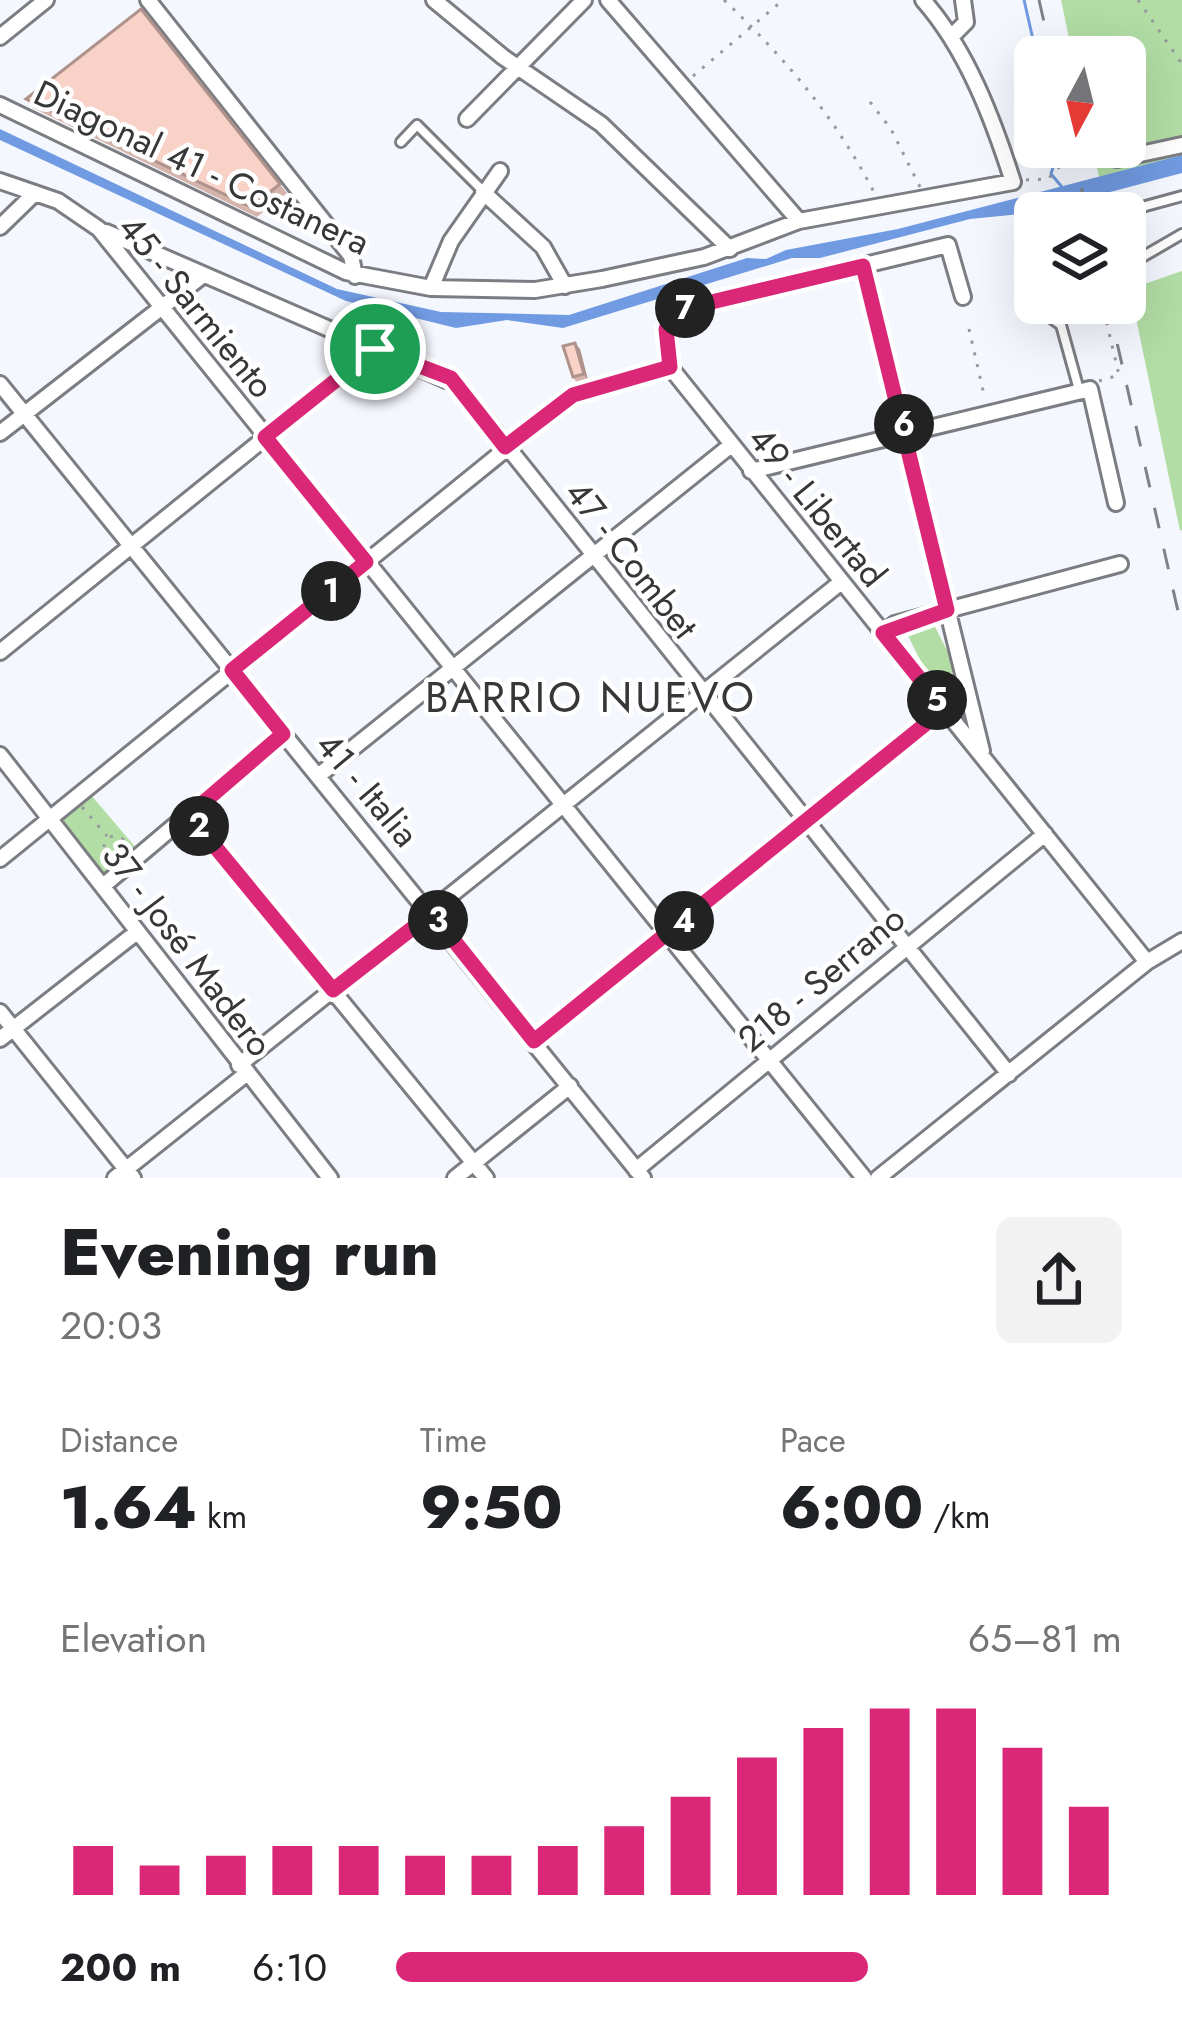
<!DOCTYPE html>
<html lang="en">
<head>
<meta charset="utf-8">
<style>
	:root { --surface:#fff; --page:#f2f2f2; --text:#202124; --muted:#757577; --accent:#db2777 }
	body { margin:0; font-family:Jost,sans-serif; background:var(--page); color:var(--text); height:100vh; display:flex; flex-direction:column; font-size:45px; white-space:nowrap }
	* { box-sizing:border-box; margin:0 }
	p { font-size:39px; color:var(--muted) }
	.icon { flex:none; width:66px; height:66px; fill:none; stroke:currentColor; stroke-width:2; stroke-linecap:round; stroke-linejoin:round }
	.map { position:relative; height:1178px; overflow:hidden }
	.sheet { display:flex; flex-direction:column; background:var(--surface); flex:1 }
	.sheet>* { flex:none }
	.needle { width:78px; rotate:187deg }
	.tools { position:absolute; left:1014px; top:36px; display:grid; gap:24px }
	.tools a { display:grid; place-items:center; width:132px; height:132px; border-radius:18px; background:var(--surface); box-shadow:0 12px 48px #0002; font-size:60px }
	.pin { position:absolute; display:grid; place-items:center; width:102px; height:102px; color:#fff; margin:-51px; border:6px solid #fff; border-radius:50%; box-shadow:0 3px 12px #0007 }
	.km { position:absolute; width:60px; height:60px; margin:-30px; border-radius:50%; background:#222; color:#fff; font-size:33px; line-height:60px; text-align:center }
	.round { display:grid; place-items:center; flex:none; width:126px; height:126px; border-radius:18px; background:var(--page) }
	.headline { display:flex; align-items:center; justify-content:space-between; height:204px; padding:0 60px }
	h1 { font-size:66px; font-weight:800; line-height:90px }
	.metrics { display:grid; grid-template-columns:repeat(3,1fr); gap:18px; height:204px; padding:12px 60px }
	.metrics div { display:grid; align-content:center }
	.metrics b { font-size:60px; font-weight:800 }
	.metrics small { font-size:33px; font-weight:400 }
	.metrics p { font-size:33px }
	.chart { height:336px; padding:24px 60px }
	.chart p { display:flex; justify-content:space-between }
	.chart svg { width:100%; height:216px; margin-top:12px; stroke:var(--accent); stroke-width:6 }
	ul { padding:0 60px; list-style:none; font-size:39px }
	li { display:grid; grid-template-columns:192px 144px 1fr; align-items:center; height:90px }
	li i { height:30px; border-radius:15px; background:var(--accent) }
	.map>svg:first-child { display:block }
	.green { fill:#b2dda5 }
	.water { fill:#709ae1 }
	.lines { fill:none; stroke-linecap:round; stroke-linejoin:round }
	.stream { stroke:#709ae1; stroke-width:3 }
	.service-casing { stroke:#7b7d82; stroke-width:14 }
	.minor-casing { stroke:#7b7d82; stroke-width:20 }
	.path { stroke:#989a9e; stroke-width:3; stroke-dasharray:3 9; stroke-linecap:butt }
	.service { stroke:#fff; stroke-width:8 }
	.minor { stroke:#fff; stroke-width:14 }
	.rail { stroke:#808286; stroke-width:3; stroke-dasharray:21 21; stroke-linecap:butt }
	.wall { fill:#d5b4ab }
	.shaded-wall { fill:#ae928b }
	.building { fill:#f8d1c7; stroke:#ae928b; stroke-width:3 }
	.route-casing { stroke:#fff; stroke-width:24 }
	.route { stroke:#db2777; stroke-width:15 }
	.labels { text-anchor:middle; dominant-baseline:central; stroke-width:9; stroke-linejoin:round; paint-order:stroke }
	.street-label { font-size:36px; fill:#363739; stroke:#fff }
	.quarter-label { font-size:42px; letter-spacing:3px; fill:#363739; stroke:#fff }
</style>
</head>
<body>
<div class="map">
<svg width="1182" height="1178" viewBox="0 0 1182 1178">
	<rect width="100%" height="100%" fill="#f5f7fe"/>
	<!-- green -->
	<path class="green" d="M1061 0H1182V155L1099 177 1092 147H1125V57H1073Z
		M1182 271V530L1180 531 1130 289Z
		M931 619 957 670 932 683 906 632Z
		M91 795 137 849 104 878 60 820Z"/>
	<!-- water -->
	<path class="water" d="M0 129 337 289 441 312 569 315 747 258 766 259 786 250 898 229 1182 155V173L1031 213 970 219 820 258H792L563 328 507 320 456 328 346 301 0 140Z"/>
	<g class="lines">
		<!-- stream -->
		<path class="stream" d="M1024 0 1037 57
			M1059 147 1051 174 1062 187"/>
		<defs>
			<path id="service" d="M401 142 417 125 482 190
				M1120 213 1182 196
				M1125 267 1182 234
				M1026 287 1038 309 1061 325 1079 390"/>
			<path id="minor" d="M148 0 351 256 355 276
				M434 0 503 57 601 124 730 249
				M608 0 799 221
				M0 37 46 0
				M951 37 966 22 963 0
				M0 105 346 272 431 288 535 290 602 279 704 257 799 221 1013 182C993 119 967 50 923 0
				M467 119 584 0
				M1094 147 1099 156 1117 159 1182 145
				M0 181 58 201 99 229 864 1178
				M483 192 543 247 565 286
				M0 227 35 193
				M106 232 458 385 1009 1074
				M863 266 982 751
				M431 288 451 241 500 171
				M963 297 948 245 682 309 666 329 670 367 1147 962
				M0 384 643 1178
				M0 433 202 276
				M751 471 1090 389 1116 503
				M882 633 895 624 1120 564
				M0 652 375 349
				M0 755 330 1178
				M318 776 730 446
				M189 815 486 1178
				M0 859 569 398 670 367
				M103 886 283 734
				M0 1012 133 1178
				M0 1039 137 932
				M534 1041 944 709
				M239 1065 840 583
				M636 1170 1045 834
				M115 1178 246 1074
				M455 1178 570 1086
				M878 1178 1147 962 1182 941"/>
		</defs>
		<!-- service casing -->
		<use href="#service" class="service-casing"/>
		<!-- minor casing -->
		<use href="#minor" class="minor-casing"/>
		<!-- path -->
		<path class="path" d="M724 0C787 60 836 118 876 196
			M1138 0 1182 64
			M693 76 783 0
			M870 102 891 129 920 187
			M1026 180 1048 179 1065 161 1085 158
			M969 329 985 399
			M1099 381 1119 375 1102 303
			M82 807 107 836
			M104 847a11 11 0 1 1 22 0a11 11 0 1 1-22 0Z"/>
		<!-- service -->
		<use href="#service" class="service"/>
		<!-- minor -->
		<use href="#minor" class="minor"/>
		<!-- rail -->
		<path class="rail" d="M1039 0 1052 57
			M1072 147 1087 213
			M1108 303 1182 629"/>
	</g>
	<!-- wall -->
	<path class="wall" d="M26 99 280 184 287 193 257 217 33 108Z
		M580 349 588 380 577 383 573 377Z"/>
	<!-- shaded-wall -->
	<path class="shaded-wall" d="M575 343 580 349 588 380 584 374Z"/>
	<!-- building -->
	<path class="building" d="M141 9 280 184 251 207 26 99Z
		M575 343 584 374 573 377 563 346Z"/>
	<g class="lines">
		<defs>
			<path id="route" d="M863 266 947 610 883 633 944 709 534 1041 432 913 333 990 189 815 283 734 232 670 366 562 265 437 375 349 451 378 505 447 573 395 670 367 666 329 682 309Z"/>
		</defs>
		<!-- route casing -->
		<use href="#route" class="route-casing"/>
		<!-- route -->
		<use href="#route" class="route"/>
	</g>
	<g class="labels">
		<!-- street labels -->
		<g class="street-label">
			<text transform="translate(202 167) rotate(25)">Diagonal 41 - Costanera</text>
			<text transform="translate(197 306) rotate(51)">45 - Sarmiento</text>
			<text transform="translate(818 506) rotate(51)">49 - Libertad</text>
			<text transform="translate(632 559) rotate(52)">47 - Combet</text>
			<text transform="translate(368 789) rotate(50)">41 - Italia</text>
			<text transform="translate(188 949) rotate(53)">37 - José Madero</text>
			<text transform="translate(821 978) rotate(-40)">218 - Serrano</text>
		</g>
		<!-- quarter labels -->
		<g class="quarter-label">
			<text x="591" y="697">BARRIO NUEVO</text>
		</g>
	</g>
</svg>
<div class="tools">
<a><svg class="needle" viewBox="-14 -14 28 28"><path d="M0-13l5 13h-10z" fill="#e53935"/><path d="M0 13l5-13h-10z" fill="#757577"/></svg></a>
<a><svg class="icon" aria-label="layers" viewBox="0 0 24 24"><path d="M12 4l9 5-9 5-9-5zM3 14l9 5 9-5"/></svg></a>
</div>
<div class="pin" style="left:375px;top:349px;background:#1e9e55"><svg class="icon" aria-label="arrive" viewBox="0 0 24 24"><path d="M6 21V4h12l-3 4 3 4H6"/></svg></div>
<b class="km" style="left:331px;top:591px">1</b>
<b class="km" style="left:199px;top:826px">2</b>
<b class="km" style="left:438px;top:920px">3</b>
<b class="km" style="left:684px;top:921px">4</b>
<b class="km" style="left:937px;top:700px">5</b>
<b class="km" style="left:904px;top:424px">6</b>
<b class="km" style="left:685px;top:308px">7</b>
</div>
<section class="sheet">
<div class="headline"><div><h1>Evening run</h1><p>20:03</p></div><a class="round"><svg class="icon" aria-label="share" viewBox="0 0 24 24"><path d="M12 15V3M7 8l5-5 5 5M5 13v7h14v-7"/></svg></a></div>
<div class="metrics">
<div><p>Distance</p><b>1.64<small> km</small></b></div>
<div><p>Time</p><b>9:50</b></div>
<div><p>Pace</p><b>6:00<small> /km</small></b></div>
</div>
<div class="chart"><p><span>Elevation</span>65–81 m</p>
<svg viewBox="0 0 160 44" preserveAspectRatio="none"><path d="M5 44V34M15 44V38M25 44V36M35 44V34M45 44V34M55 44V36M65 44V36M75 44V34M85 44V30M95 44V24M105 44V16M115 44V10M125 44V6M135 44V6M145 44V14M155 44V26"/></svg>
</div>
<ul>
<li><b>200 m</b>6:10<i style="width:65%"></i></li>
</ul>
</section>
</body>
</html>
